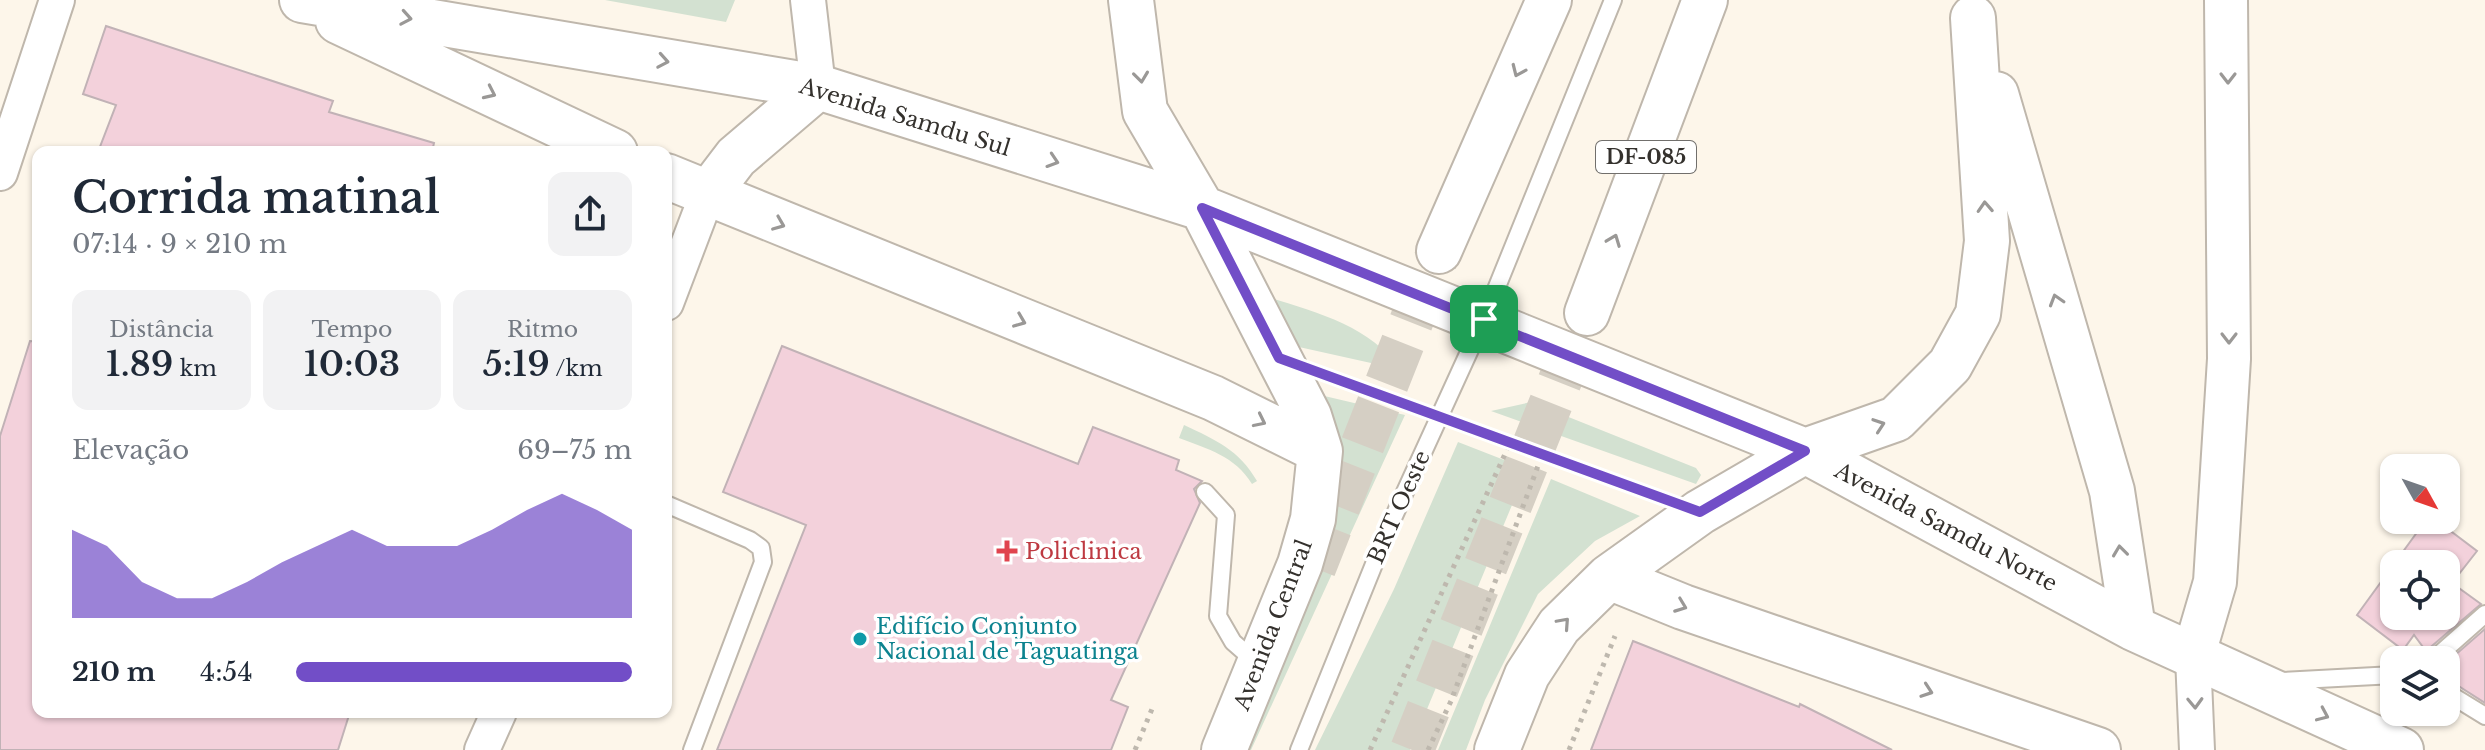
<!DOCTYPE html>
<html lang="pt">
<head>
<meta charset="utf-8">
<style>
	:root { --surface:#fff; --page:#f2f2f3; --text:#1f2937; --muted:#747a83; --accent:#724ec7 }
	body { margin:0; font-family:"Libre Baskerville",serif; background:var(--page); color:var(--text); height:100vh; display:flex; flex-direction:column; font-size:30px; white-space:nowrap }
	* { box-sizing:border-box; margin:0 }
	p { font-size:26px; color:var(--muted) }
	.icon { flex:none; width:44px; height:44px; fill:none; stroke:currentColor; stroke-width:2; stroke-linecap:round; stroke-linejoin:round }
	.map { position:relative; flex:1; overflow:hidden }
	.drawer { position:absolute; left:32px; top:146px; width:640px; height:572px; display:flex; flex-direction:column; background:var(--surface); border-radius:16px; box-shadow:0 2px 6px #0004 }
	.drawer>* { flex:none }
	.needle { width:52px; rotate:130deg }
	.controls { position:absolute; left:2380px; top:454px; display:grid; gap:16px }
	.controls a { display:grid; place-items:center; width:80px; height:80px; border-radius:16px; background:var(--surface); box-shadow:0 2px 6px #0004; font-size:40px }
	.pin { position:absolute; display:grid; place-items:center; width:68px; height:68px; color:#fff; margin:-34px; border-radius:16px; box-shadow:0 4px 12px #0006 }
	.round { display:grid; place-items:center; flex:none; width:84px; height:84px; border-radius:16px; background:var(--page) }
	.headline { display:flex; align-items:center; justify-content:space-between; height:136px; padding:0 40px }
	h1 { font-size:44px; font-weight:600; line-height:60px }
	.metrics { display:grid; grid-template-columns:repeat(3,1fr); gap:12px; height:136px; padding:8px 40px }
	.metrics div { display:grid; align-content:center; border-radius:16px; background:var(--page); text-align:center }
	.metrics b { font-size:34px; font-weight:600 }
	.metrics small { font-size:22px; font-weight:400 }
	.metrics p { font-size:22px }
	.chart { height:224px; padding:16px 40px }
	.chart p { display:flex; justify-content:space-between }
	.chart svg { width:100%; height:144px; margin-top:8px; fill:var(--accent); opacity:.7 }
	ul { padding:0 40px; list-style:none; font-size:26px }
	li { display:grid; grid-template-columns:128px 96px 1fr; align-items:center; height:60px }
	li i { height:20px; border-radius:10px; background:var(--accent) }
	.map>svg:first-child { display:block }
	.green { fill:#d3e1d1 }
	.building { fill:#f3d1db; stroke:#c1b2b6; stroke-width:2; fill-rule:evenodd }
	.lines { fill:none; stroke-linecap:round; stroke-linejoin:round }
	.primary-tunnel { stroke:#d5cfc4; stroke-width:44; stroke-dasharray:44 22; stroke-linecap:butt }
	.service-casing { stroke:#bfb7ac; stroke-width:20 }
	.minor-casing { stroke:#bfb7ac; stroke-width:38 }
	.tertiary-casing { stroke:#bfb7ac; stroke-width:46 }
	.secondary-casing { stroke:#bfb7ac; stroke-width:48 }
	.primary-casing { stroke:#bfb7ac; stroke-width:48 }
	.path { stroke:#beb8ae; stroke-width:5; stroke-dasharray:4 6; stroke-linecap:butt }
	.service { stroke:#fff; stroke-width:16 }
	.minor { stroke:#fff; stroke-width:34 }
	.tertiary { stroke:#fff; stroke-width:42 }
	.secondary { stroke:#fff; stroke-width:44 }
	.primary { stroke:#fff; stroke-width:44 }
	.oneway { stroke:#9a9896 }
	.route-casing { stroke:#fff; stroke-width:16 }
	.route { stroke:#724ec7; stroke-width:10 }
	.health-dot { fill:#e0444e; stroke:#fff; stroke-width:3 }
	.culture-dot { fill:#0f9aa8; stroke:#fff; stroke-width:3 }
	.labels { text-anchor:middle; dominant-baseline:central; stroke-width:7; stroke-linejoin:round; paint-order:stroke }
	.shield { fill:#fff; stroke:#716f6c; stroke-width:2 }
	.shield-label { font-size:20px; font-weight:bold; fill:#34312d }
	.street-label { font-size:22px; fill:#34312d; stroke:#fff }
	.health-label { font-size:22px; fill:#be3a42; stroke:#fff; text-anchor:start }
	.culture-label { font-size:22px; fill:#0d838f; stroke:#fff; text-anchor:start }
</style>
</head>
<body>
<div class="map">
<svg width="2485" height="750" viewBox="0 0 2485 750">
	<rect width="100%" height="100%" fill="#fdf6ea"/>
	<!-- green -->
	<path class="green" d="M605 0H735L726 22Z
		M1246 290C1295 307 1371 321 1398 369L1272 341Z
		M1299 390 1405 415 1251 750H1246L1326 533Z
		M1531 402 1696 468 1701 475 1696 484 1491 411Z
		M1184 425C1216 440 1239 450 1257 481L1252 484C1235 456 1208 449 1179 438Z
		M1458 442 1527 469 1410 750H1315L1394 589Z
		M1551 479 1640 516 1595 541 1538 594 1485 700 1466 750H1438Z"/>
	<!-- building -->
	<path class="building" d="M106 26 333 101 329 112 434 143 432 152H98L116 105 83 94Z
		M30 341 38 342V712H350L338 750H0V436Z
		M782 346 1078 464 1093 427 1179 460 1176 470 1202 481 1194 489 1200 503 1111 700 1128 707 1111 750H717L806 525 723 492Z
		M2426 520H2436L2477 551 2452 583 2481 604 2426 651 2414 635 2403 650 2357 615ZM2394 564H2446V616H2394Z
		M2485 629V703L2446 678V663Z
		M1633 641 1799 707 1800 704 1892 750H1591Z"/>
	<g class="lines">
		<!-- primary-tunnel -->
		<path class="primary-tunnel" d="M1314 568 1439 251
			M1412 750 1587 313"/>
		<defs>
			<path id="service" d="M1205 492 1226 515 1218 616 1233 642 1257 663
				M666 504 750 540 761 548 763 562 692 750
				M2433 660 2485 614
				M2282 681 2394 675
				M2446 692 2485 716
				M1299 750 1389 527 1484 319 1613 0"/>
			<path id="minor" d="M808 0 818 87
				M0 173 57 0
				M666 303 707 195
				M2193 657 2197 750
				M482 750 499 712"/>
			<path id="tertiary" d="M2193 657 2215 582 2229 359 2226 0"/>
			<path id="secondary" d="M302 0 818 87 1202 208 1805 451 2133 628 2401 750
				M1131 0 1145 111 1202 208 1279 358 1309 416 1320 451 1313 519 1300 564 1224 750
				M338 21 615 152
				M1996 94 2112 491 2133 628
				M666 176 1213 398 1320 451
				M707 195 736 157 818 87
				M1609 577 1683 607 2098 750
				M1497 750 1527 675 1559 626 1609 577 1700 512 1805 451 1896 419 1950 365 1978 314 1987 241 1973 18"/>
			<path id="primary" d="M1439 251 1549 0
				M1587 313 1705 0"/>
		</defs>
		<!-- service casing -->
		<use href="#service" class="service-casing"/>
		<!-- minor casing -->
		<use href="#minor" class="minor-casing"/>
		<!-- tertiary casing -->
		<use href="#tertiary" class="tertiary-casing"/>
		<!-- secondary casing -->
		<use href="#secondary" class="secondary-casing"/>
		<!-- primary casing -->
		<use href="#primary" class="primary-casing"/>
		<!-- path -->
		<path class="path" d="M1340 381 1410 406
			M1468 428 1650 494
			M1135 750 1152 709
			M1370 750 1510 443
			M1428 750 1451 701 1542 455
			M1569 750 1615 636"/>
		<!-- service -->
		<use href="#service" class="service"/>
		<!-- minor -->
		<use href="#minor" class="minor"/>
		<!-- tertiary -->
		<use href="#tertiary" class="tertiary"/>
		<!-- secondary -->
		<use href="#secondary" class="secondary"/>
		<!-- primary -->
		<use href="#primary" class="primary"/>
	</g>
	<!-- one-way arrows -->
	<defs><path id="oneway-chevron" d="M-2-3.5L2.5 0L-2 3.5" fill="none" stroke-width="1.6" stroke-linecap="round" stroke-linejoin="round" transform="scale(2)"/></defs>
	<g class="oneway">
		<use href="#oneway-chevron" transform="translate(406 18) rotate(10)"/>
		<use href="#oneway-chevron" transform="translate(663 61) rotate(10)"/>
		<use href="#oneway-chevron" transform="translate(1518 71) rotate(114)"/>
		<use href="#oneway-chevron" transform="translate(1141 77) rotate(83)"/>
		<use href="#oneway-chevron" transform="translate(2228 78) rotate(90)"/>
		<use href="#oneway-chevron" transform="translate(490 93) rotate(25)"/>
		<use href="#oneway-chevron" transform="translate(1053 161) rotate(18)"/>
		<use href="#oneway-chevron" transform="translate(1985 207) rotate(-93)"/>
		<use href="#oneway-chevron" transform="translate(779 224) rotate(22)"/>
		<use href="#oneway-chevron" transform="translate(1614 240) rotate(-69)"/>
		<use href="#oneway-chevron" transform="translate(2056 300) rotate(-107)"/>
		<use href="#oneway-chevron" transform="translate(1020 321) rotate(22)"/>
		<use href="#oneway-chevron" transform="translate(2229 338) rotate(90)"/>
		<use href="#oneway-chevron" transform="translate(1260 421) rotate(26)"/>
		<use href="#oneway-chevron" transform="translate(1879 425) rotate(-19)"/>
		<use href="#oneway-chevron" transform="translate(2120 551) rotate(-97)"/>
		<use href="#oneway-chevron" transform="translate(1681 606) rotate(21)"/>
		<use href="#oneway-chevron" transform="translate(1564 623) rotate(-48)"/>
		<use href="#oneway-chevron" transform="translate(1927 691) rotate(19)"/>
		<use href="#oneway-chevron" transform="translate(2195 703) rotate(88)"/>
		<use href="#oneway-chevron" transform="translate(2323 715) rotate(24)"/>
	</g>
	<g class="lines">
		<defs>
			<path id="route" d="M1202 208 1805 451 1700 512 1279 358Z"/>
		</defs>
		<!-- route casing -->
		<use href="#route" class="route-casing"/>
		<!-- route -->
		<use href="#route" class="route"/>
	</g>
	<!-- markers -->
	<path class="health-dot" d="M1003 539h8v8h8v8h-8v8h-8v-8h-8v-8h8z"/>
	<circle class="culture-dot" cx="860" cy="639" r="8"/>
	<g class="labels">
		<!-- shield labels -->
		<rect class="shield" x="1596" y="141" width="100" height="32" rx="6"/>
		<g class="shield-label">
			<text x="1646" y="157">DF-085</text>
		</g>
		<!-- street labels -->
		<g class="street-label">
			<text transform="translate(905 117) rotate(17)">Avenida Samdu Sul</text>
			<text transform="translate(1399 507) rotate(-66)">BRT Oeste</text>
			<text transform="translate(1946 527) rotate(28)">Avenida Samdu Norte</text>
			<text transform="translate(1273 625) rotate(-69)">Avenida Central</text>
		</g>
		<!-- health labels -->
		<g class="health-label">
			<text x="1025" y="551">Policlinica</text>
		</g>
		<!-- culture labels -->
		<g class="culture-label">
			<text x="876" y="626">Edifício Conjunto<tspan x="876" dy="25">Nacional de Taguatinga</tspan></text>
		</g>
	</g>
</svg>
<div class="controls">
<a><svg class="needle" viewBox="-14 -14 28 28"><path d="M0-13l5 13h-10z" fill="#e53935"/><path d="M0 13l5-13h-10z" fill="#747a83"/></svg></a>
<a><svg class="icon" aria-label="locate" viewBox="0 0 24 24"><circle cx="12" cy="12" r="6"/><path d="M12 2v4M12 18v4M2 12h4M18 12h4"/></svg></a>
<a><svg class="icon" aria-label="layers" viewBox="0 0 24 24"><path d="M12 4l9 5-9 5-9-5zM3 14l9 5 9-5"/></svg></a>
</div>
<div class="pin" style="left:1484px;top:319px;background:#1e9e55"><svg class="icon" aria-label="arrive" viewBox="0 0 24 24"><path d="M6 21V4h12l-3 4 3 4H6"/></svg></div>
<section class="drawer">
<div class="headline"><div><h1>Corrida matinal</h1><p>07:14 · 9 × 210 m</p></div><a class="round"><svg class="icon" aria-label="share" viewBox="0 0 24 24"><path d="M12 15V3M7 8l5-5 5 5M5 13v7h14v-7"/></svg></a></div>
<div class="metrics">
<div><p>Distância</p><b>1.89<small> km</small></b></div>
<div><p>Tempo</p><b>10:03</b></div>
<div><p>Ritmo</p><b>5:19<small> /km</small></b></div>
</div>
<div class="chart"><p><span>Elevação</span>69–75 m</p>
<svg viewBox="0 0 160 44" preserveAspectRatio="none"><path d="M0 44V17L10 22L20 33L30 38L40 38L50 33L60 27L70 22L80 17L90 22L100 22L110 22L120 17L130 11L140 6L150 11L160 17V44z"/></svg>
</div>
<ul>
<li><b>210 m</b>4:54<i style="width:100%"></i></li>
</ul>
</section>
</div>
</body>
</html>
